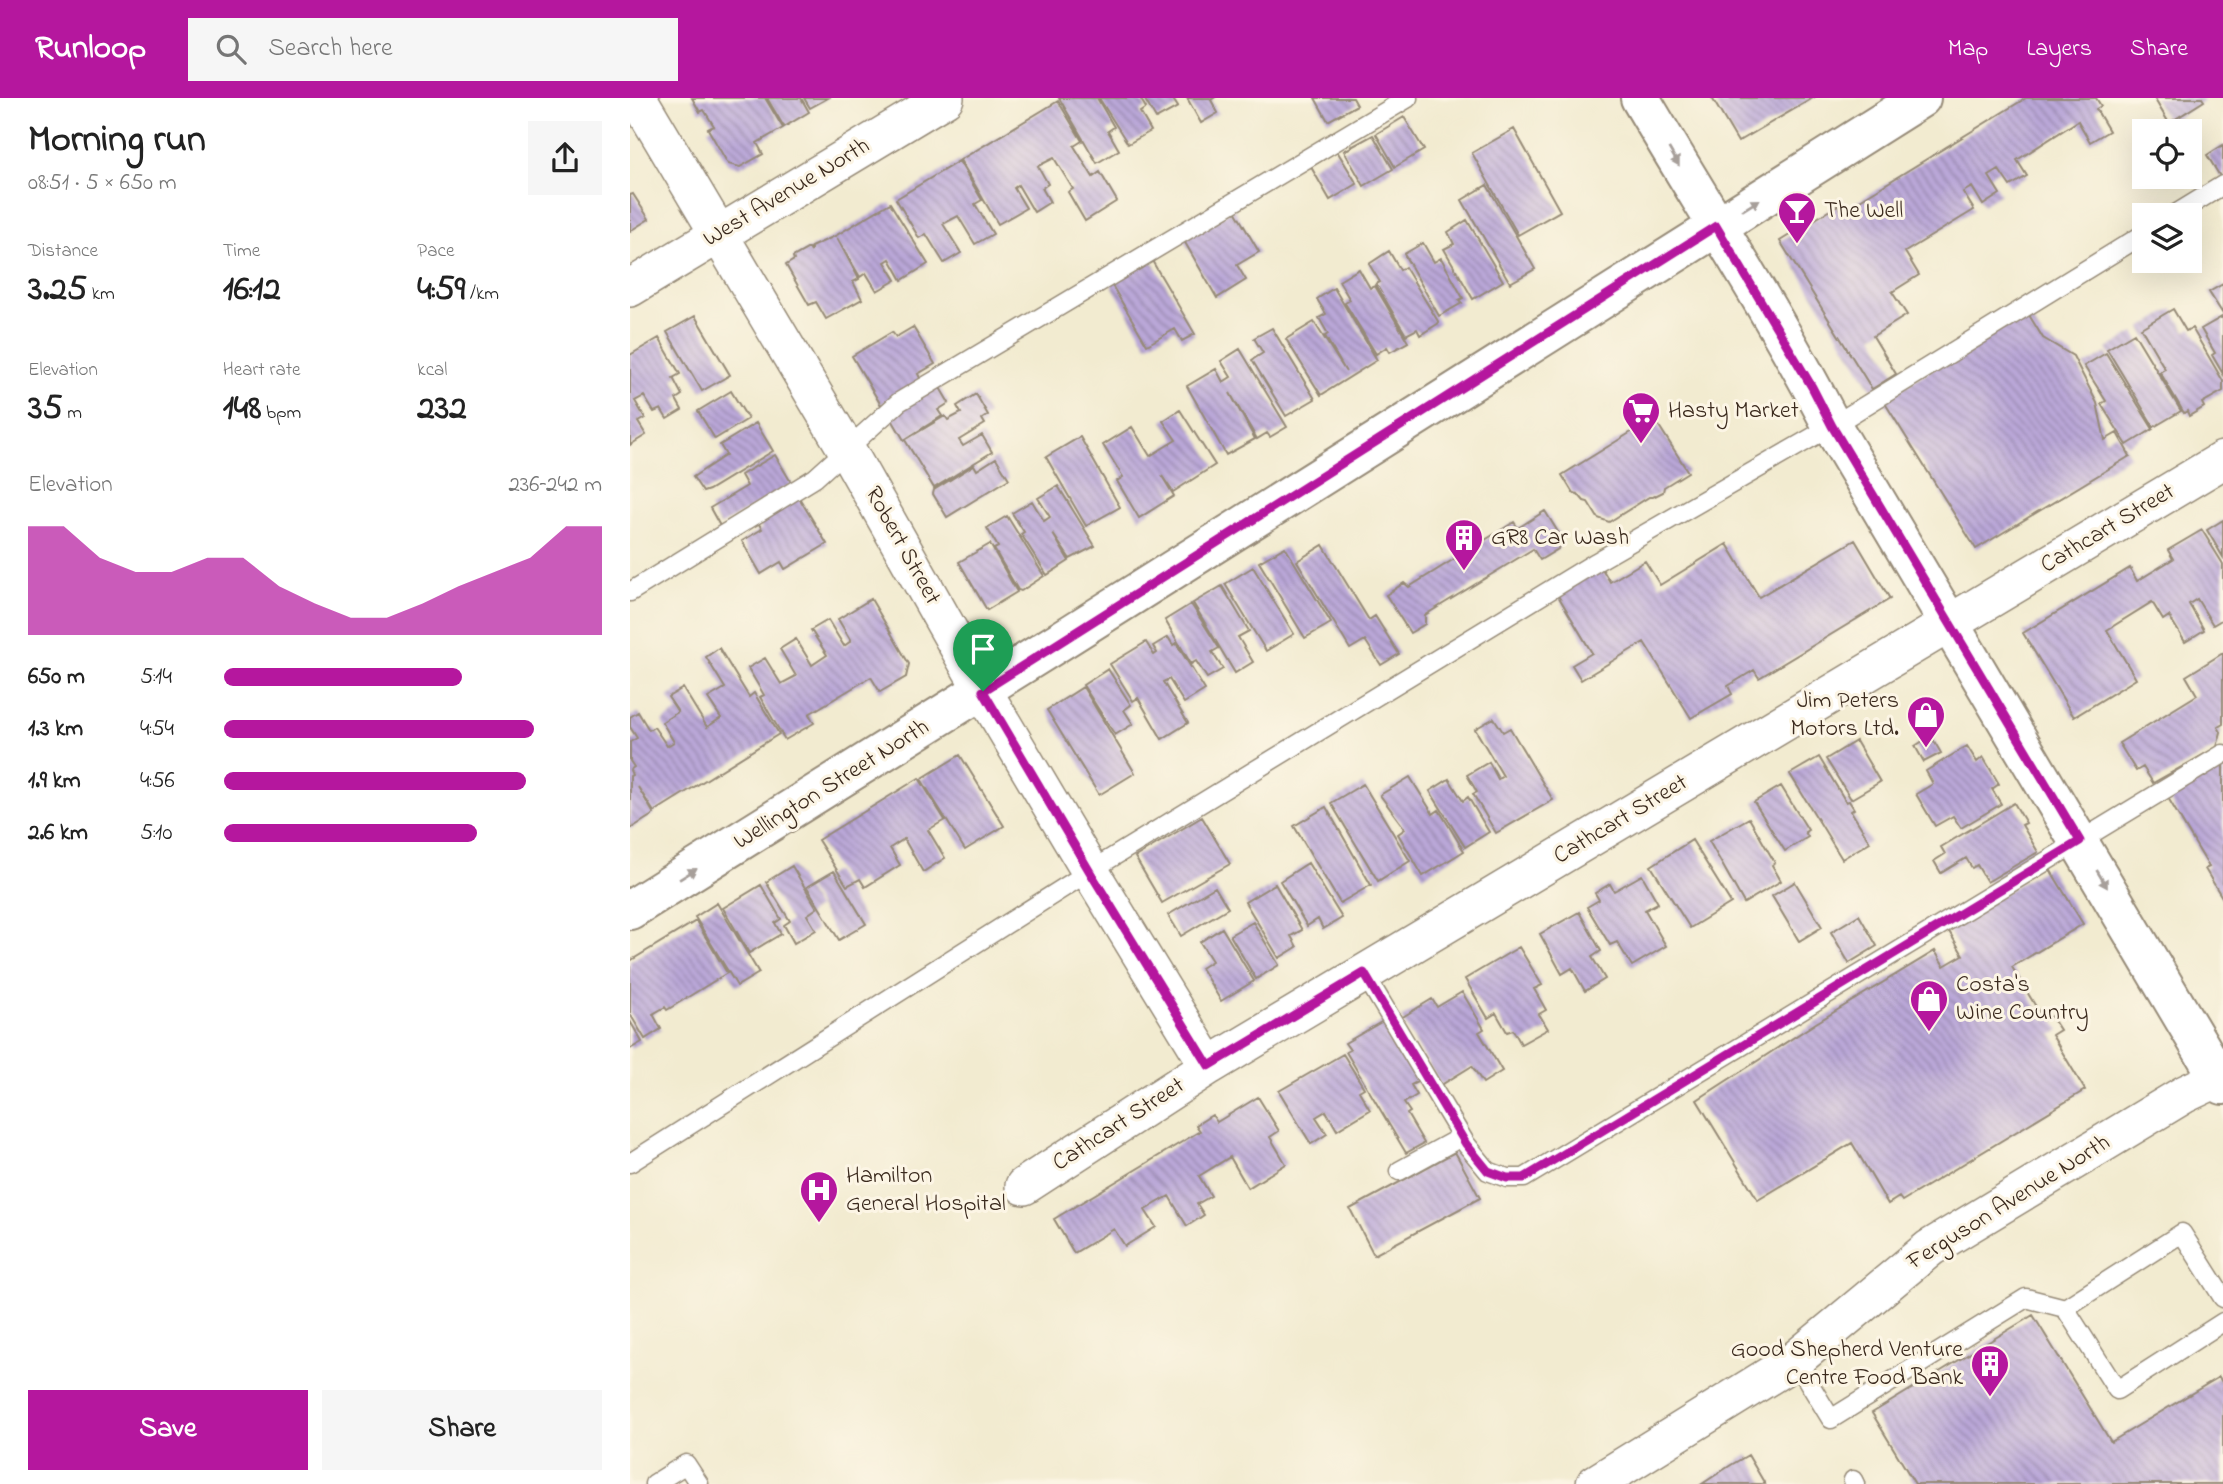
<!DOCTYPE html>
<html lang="en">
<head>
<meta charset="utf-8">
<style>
	:root { --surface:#fff; --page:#f6f6f6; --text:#222; --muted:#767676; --accent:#b5179e }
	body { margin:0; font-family:"Indie Flower",sans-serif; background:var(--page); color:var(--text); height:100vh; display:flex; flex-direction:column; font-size:26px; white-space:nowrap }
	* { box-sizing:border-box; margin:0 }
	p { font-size:23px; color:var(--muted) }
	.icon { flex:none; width:38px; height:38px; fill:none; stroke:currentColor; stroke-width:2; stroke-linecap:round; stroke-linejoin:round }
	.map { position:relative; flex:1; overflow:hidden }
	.side { display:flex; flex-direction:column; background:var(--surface); width:630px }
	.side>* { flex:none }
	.tools { position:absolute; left:1502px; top:21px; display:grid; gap:14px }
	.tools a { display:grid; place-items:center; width:70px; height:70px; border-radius:0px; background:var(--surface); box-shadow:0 7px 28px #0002; font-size:35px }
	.pin { position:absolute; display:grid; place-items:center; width:60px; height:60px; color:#fff; margin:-72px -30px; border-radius:50% 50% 50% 0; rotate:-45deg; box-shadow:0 0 7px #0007 }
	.pin .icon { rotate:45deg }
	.round { display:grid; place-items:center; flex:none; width:74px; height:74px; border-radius:0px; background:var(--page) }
	.summary { display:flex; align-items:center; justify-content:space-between; height:119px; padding:0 28px }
	h1 { font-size:38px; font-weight:700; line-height:52px }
	.stats { display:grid; grid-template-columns:repeat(3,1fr); gap:10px; height:119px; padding:7px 28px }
	.stats div { display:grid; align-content:center }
	.stats b { font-size:35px; font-weight:700 }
	.stats small { font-size:19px; font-weight:400 }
	.stats p { font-size:19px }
	.chart { height:196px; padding:14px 28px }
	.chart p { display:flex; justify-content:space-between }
	.chart svg { width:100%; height:126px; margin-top:7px; fill:var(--accent); opacity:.7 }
	.cta { display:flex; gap:14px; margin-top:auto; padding:14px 28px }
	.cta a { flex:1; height:80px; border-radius:0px; background:var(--accent); color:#fff; font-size:28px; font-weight:700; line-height:80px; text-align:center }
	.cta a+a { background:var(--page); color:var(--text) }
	ul { padding:0 28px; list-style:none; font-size:23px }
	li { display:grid; grid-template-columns:112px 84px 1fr; align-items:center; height:52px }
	li i { height:18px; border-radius:9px; background:var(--accent) }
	header { display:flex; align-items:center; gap:42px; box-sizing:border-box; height:98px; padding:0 35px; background:var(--accent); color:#fff }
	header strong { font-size:33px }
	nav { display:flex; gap:38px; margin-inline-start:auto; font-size:24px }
	.search { width:490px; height:63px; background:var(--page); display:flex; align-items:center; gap:18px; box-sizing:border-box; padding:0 24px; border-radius:0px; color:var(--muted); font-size:26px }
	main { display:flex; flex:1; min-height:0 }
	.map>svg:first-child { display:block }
	.building { fill:url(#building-back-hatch) }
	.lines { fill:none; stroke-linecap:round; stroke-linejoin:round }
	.lane-casing { stroke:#968a77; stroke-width:21 }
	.street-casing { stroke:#968a77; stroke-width:40 }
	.secondary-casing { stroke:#968a77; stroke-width:42 }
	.lane { stroke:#fff; stroke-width:18 }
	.street { stroke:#fff; stroke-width:37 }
	.secondary { stroke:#fff; stroke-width:38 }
	.oneway { fill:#a79f9a }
	.route-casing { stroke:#fff; stroke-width:14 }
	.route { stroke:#b5179e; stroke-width:9 }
	.labels { text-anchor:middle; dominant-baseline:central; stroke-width:6; stroke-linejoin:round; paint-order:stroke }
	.street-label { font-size:24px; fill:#3b2a1e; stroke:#fcf5e5 }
	.poi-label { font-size:24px; fill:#3b2a1e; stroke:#fcf5e5; text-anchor:start }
</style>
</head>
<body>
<header>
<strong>Runloop</strong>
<div class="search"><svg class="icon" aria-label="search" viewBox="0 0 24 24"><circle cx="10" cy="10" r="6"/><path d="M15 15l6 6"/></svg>Search here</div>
<nav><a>Map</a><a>Layers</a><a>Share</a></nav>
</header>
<main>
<section class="side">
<div class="summary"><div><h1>Morning run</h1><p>08:51 · 5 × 650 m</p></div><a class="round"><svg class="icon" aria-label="share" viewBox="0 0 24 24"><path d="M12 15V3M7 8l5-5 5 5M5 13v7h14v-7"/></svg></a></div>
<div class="stats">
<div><p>Distance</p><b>3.25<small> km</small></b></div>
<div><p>Time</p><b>16:12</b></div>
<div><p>Pace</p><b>4:59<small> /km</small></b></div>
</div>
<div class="stats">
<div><p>Elevation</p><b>35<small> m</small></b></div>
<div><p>Heart rate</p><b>148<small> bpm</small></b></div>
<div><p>kcal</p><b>232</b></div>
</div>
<div class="chart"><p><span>Elevation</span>236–242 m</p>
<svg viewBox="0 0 160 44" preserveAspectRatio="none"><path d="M0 44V6L10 6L20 17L30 22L40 22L50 17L60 17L70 27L80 33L90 38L100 38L110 33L120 27L130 22L140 17L150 6L160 6V44z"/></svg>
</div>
<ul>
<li><b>650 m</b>5:14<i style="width:63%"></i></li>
<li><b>1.3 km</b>4:54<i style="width:82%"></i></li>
<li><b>1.9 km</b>4:56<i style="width:80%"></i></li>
<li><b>2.6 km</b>5:10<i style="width:67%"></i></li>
</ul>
<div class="cta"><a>Save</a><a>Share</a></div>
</section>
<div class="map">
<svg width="1593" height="1386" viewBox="0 0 1593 1386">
	<defs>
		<pattern id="building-back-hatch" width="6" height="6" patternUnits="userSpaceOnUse" patternTransform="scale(1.75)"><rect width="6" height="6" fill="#baa7d8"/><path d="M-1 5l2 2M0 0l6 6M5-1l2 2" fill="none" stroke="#9888af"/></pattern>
	</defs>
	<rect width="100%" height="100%" fill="#fcf5e5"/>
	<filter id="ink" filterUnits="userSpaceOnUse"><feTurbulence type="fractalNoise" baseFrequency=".0143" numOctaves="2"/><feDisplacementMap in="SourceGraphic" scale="14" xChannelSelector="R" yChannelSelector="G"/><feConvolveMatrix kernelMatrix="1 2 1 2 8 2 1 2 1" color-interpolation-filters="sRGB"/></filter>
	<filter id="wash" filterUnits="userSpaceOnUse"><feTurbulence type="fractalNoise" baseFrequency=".00686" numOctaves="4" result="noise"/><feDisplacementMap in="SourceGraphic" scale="28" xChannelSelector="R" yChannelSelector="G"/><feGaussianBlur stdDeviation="1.57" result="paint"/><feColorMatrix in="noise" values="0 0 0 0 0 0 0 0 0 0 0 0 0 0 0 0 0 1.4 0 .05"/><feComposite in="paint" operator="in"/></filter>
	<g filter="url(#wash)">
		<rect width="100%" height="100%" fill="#f2ebd0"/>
		<g id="blocks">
			<!-- building -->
			<path class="building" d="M62 0H135L153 30 127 45 133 56 110 69 98 66 78 31 84 28 74 12 70 14Z
				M137 0H171L179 14 154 29Z
				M174 0H198L180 10Z
				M429 0H467L484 29 478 33 489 52 467 65Z
				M469 0H510L516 10 510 14 521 33 498 46Z
				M514 0H542L548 9 526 21Z
				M557 0H584L581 2 588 15 571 25Z
				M685 0H723L727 7 698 23Z
				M1082 0H1183L1108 44Z
				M1396 0H1466L1471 8 1466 11 1479 33 1460 44 1448 23 1387 62 1397 78 1380 88 1369 72 1359 78 1370 96 1353 107 1342 89 1333 94 1344 112 1275 154 1289 177 1262 194 1277 217 1243 238 1266 276 1242 291 1150 143 1208 107 1212 113Z
				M1524 0H1572L1574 3 1539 25Z
				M428 3 452 43 444 48 463 79 470 74 487 103 455 123 438 94 443 91 424 60 408 68 418 86 412 90 420 104 404 114 388 87 384 90 396 110 368 126 330 62Z
				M774 19 794 52 765 69 746 36Z
				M884 31 930 113 888 137 842 55Z
				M743 37 763 71 734 88 714 53Z
				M1593 47V79L1591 80 1577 57Z
				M707 53 727 86 700 102 681 69Z
				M329 63 352 102 345 106 363 136 345 146 328 118 313 126 331 155 314 165 296 136 289 140 266 101Z
				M857 87 905 171 880 185 832 102Z
				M3 96 19 121 0 133V97Z
				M260 105 298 166 272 182 260 161 255 164 266 182 247 193 236 175 230 179 207 140 229 181 223 184 232 201 196 221 186 204 179 207 156 167 164 162 163 159 179 150 181 154V149L205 138Z
				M604 111 629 154 607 167 616 182 587 200 553 141Z
				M837 122 873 183 843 201 814 151 824 146 818 134Z
				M793 145 804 164 811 160 833 200 829 202 832 205 809 218 774 156Z
				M759 153 770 172 775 169 809 225 790 237 787 231 776 237 746 186 750 184 739 166Z
				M521 161 565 236 552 243 545 231 517 247 480 184Z
				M729 171 740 190 745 188 778 244 760 254 757 249 746 256 715 205 720 202 709 183Z
				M1593 186V216L1579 194Z
				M704 190 747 262 691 297 656 241 684 224 716 274 695 238 698 236 689 220 696 216 687 201Z
				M1543 211 1556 233 1562 230 1593 283V293L1572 305 1574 309 1559 318 1557 313 1554 315 1530 274 1535 271 1511 230Z
				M1396 212 1413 240 1443 258 1467 305 1475 342 1487 335 1500 358 1346 451 1253 302Z
				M65 218 100 277 72 293 37 234Z
				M1592 219 1593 221V276L1582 257 1585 255 1571 231Z
				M283 229 305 266 288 276 291 282 251 307 222 258 262 234 266 239Z
				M642 230 685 301 656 318 622 262 633 255 624 240Z
				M1504 235 1551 313 1524 329 1477 251Z
				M29 240 50 276 43 280 52 297 46 301 52 312 37 321 31 311 24 314 14 298 5 303 15 320 8 324 16 337 0 347V257Z
				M610 251 657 329 640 339 637 335 627 341 600 295 625 341 596 357 557 288 586 271 593 284 601 279 591 263Z
				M1476 255 1523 331 1497 347 1471 306 1476 303 1454 268Z
				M309 288 319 305 308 312 312 318 274 342 260 318Z
				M101 293 118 321 85 341 68 313Z
				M346 296 358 317 352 321 355 326 329 342 333 348 352 337 362 354 304 390 275 342 315 318 318 322 331 315 327 308Z
				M550 312 585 367 543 394 532 378 544 398 509 420 487 383 493 379 473 347 502 329 520 358 546 342 533 323Z
				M1024 320 1058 374 1034 389 1033 394 1023 399H1019L979 424 968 420 958 404 954 403 948 396 943 395 932 377Z
				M126 325 143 353 79 392 73 394 63 379 96 357 90 347Z
				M450 339 490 409 456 428 416 359Z
				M145 357 162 386 90 428 80 410 117 388 111 377Z
				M366 360 379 381 317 419 303 396 304 392 344 367 347 372Z
				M428 388 465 448 440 461 423 436 439 463 417 477 391 436 394 434 382 415 402 403 414 423 420 419 408 400Z
				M168 398 197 446 155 471 151 464 131 476 112 443 132 431 127 423Z
				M915 413 931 439 928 451 910 462 903 451 795 517V526L780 535 756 497 774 485 779 489 884 424 888 430Z
				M377 418 414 478 391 493 388 492 364 451 368 449 357 430Z
				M1593 422V459L1577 432Z
				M1572 432 1593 466V521L1583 527 1567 501 1559 506 1574 532 1555 544 1539 518 1533 522 1522 504 1477 532 1506 581 1444 619 1393 535 1500 470 1507 483 1543 461 1538 452Z
				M1225 442 1260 501 1129 580 1124 572 1098 588 1102 596 1061 620 1014 544 951 582 942 567 962 555 927 496 971 469 980 484 1015 463 1030 487 1097 446 1129 499Z
				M360 446 387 494 357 512 329 464Z
				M693 447 739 522 745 518 769 556 751 567 735 542 720 551 667 463Z
				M655 449 701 525 675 540 629 464Z
				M623 469 664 536 636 553 595 486Z
				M592 488 619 533 608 539 623 564 605 575 563 505Z
				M241 501 279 566 276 579 250 594 241 579 179 616 184 625 155 642 130 599 134 597 118 570 135 560 151 586 166 578 150 551 166 541 182 567 197 557 181 532 198 522 214 548 221 543 208 521Z
				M561 506 589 550 582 554 593 571 577 580 566 563 561 566 535 522Z
				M538 539 543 547 546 545 575 592 554 605 539 581 533 584 558 625 532 641 508 600 503 603 480 566 516 544 524 557 527 555 523 548Z
				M89 550 119 599 124 595 149 636 24 714 8 689 24 716 0 731V678L2 677 0 672 4 669 0 663V644L7 640 0 629V619L8 614 19 632 24 629 37 648 44 644 32 624 48 614 38 599 53 590 77 629 91 620 78 600 95 590 76 559Z
				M1593 555V626L1588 629 1591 634 1587 649 1523 685 1513 669 1506 673 1489 645 1567 597 1556 578Z
				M478 571 501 607 494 612 503 626 485 637 453 587Z
				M453 589 505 675 469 697 417 612Z
				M864 620 873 634 880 630 923 702 866 735 843 696 847 694 837 677 859 664 868 681 873 678 845 631Z
				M1301 638 1311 655 1294 664 1285 648Z
				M1226 643 1250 684 1221 701 1196 661Z
				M1337 648 1347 664 1353 659 1369 686 1362 691 1371 706 1331 730 1323 718 1305 728 1286 696 1303 686 1296 673Z
				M330 657 374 728 335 752 291 681Z
				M1189 659 1216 704 1219 703 1224 711 1221 713 1240 744 1212 761 1160 676Z
				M1593 666V801L1575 771 1579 769 1537 698Z
				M780 679 803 716 809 712 834 753 793 778 768 736 775 731 750 697Z
				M289 680 315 722 298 732 315 760 293 774 274 741 260 750 270 767 235 789 230 781 217 788 188 742Z
				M819 681 833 703 838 699 859 734 835 749 800 693Z
				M733 686 780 763 748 783 701 705Z
				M1151 688 1178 732 1175 734 1178 739 1155 753 1124 704Z
				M1384 705 1396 725 1392 727 1408 754 1357 784 1347 767 1342 770 1336 760 1311 775 1304 763 1315 756 1311 749Z
				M696 709 741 787 710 805 664 728Z
				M572 719 600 766 532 805 505 759Z
				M1119 720 1145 765 1142 767 1151 783 1114 805 1079 743Z
				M1062 742 1101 805 1060 830 1021 768Z
				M678 765 712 820 693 831 688 821 677 828 650 783Z
				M162 768 187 810 177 817 186 832 164 845 154 827 160 823 136 784Z
				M1418 768 1453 826 1382 869 1414 922 1421 918 1430 932 1422 937 1455 992 1272 1103 1269 1099 1258 1106 1222 1045 1128 1102 1067 1002 1186 925 1305 853 1314 868 1333 857 1317 830Z
				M204 773 236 826 209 842 177 789Z
				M1012 777 1028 805 1015 812 1036 848 1002 868 987 844 980 847 957 809 969 802 965 795 980 786 984 793Z
				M1165 784 1192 829 1169 843 1142 798Z
				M645 786 672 832 661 838 667 849 649 860 615 804Z
				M131 787 151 821 145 825 151 836 119 855 93 810Z
				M585 789 598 810 551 838 538 817Z
				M87 805 129 875 107 888 65 819Z
				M949 814 971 853 962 859 975 881 955 893 942 870 932 876 910 836Z
				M1229 817 1247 848 1219 865 1201 834Z
				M66 823 97 875 37 912 35 909 23 916 31 931 15 941 0 916V863Z
				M623 824 649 867 626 881 600 837Z
				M592 830 624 883 591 903 571 870 582 863 570 844Z
				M889 849 912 887 904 891 916 912 909 916 918 931 891 946 883 932 877 934 866 915 858 920 835 881Z
				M832 894 854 931 849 934 872 973 853 985 842 968 811 987 771 920 802 901 807 909Z
				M0 923 12 944 0 951Z
				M753 923 789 983 781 987 787 997 774 1005 780 1014 777 1016 794 1045 776 1055 716 954 720 952 715 945Z
				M713 956 734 990 729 993 740 1012 707 1032 696 1013 686 1019 697 1036 681 1046 649 993Z
				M628 999 649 1033 640 1039 656 1066 618 1090 600 1059 569 1078 581 1098 567 1106 574 1117 557 1128 539 1098 515 1112 526 1129 495 1148 484 1131 444 1155 424 1121 570 1033 566 1027 582 1017 587 1024Z
				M825 1054 850 1100 744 1157 720 1111Z
				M1403 1217 1481 1344 1589 1279 1593 1286V1386H1285L1242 1315Z
				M1118 1357 1135 1386H1072L1101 1367Z"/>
		</g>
	</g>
	<g filter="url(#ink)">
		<use href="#blocks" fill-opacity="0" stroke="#968a77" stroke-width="2"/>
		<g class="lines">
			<defs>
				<path id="lane" d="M1544 117 1593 87
					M0 494 185 380 269 304 778 0
					M734 875 836 1046 858 1073 877 1080H894L1593 656
					M0 1065 460 773 966 464 1202 328 1514 136
					M769 1073 831 1039
					M1593 1200 1552 1135 1435 1210 1487 1292 1593 1224
					M1165 1262 1201 1321 1396 1200 1435 1210
					M1223 1382 1225 1386
					M24 1386 56 1366 69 1386"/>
				<path id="street" d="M8 0 217 352 353 593 460 773 579 968
					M0 190 315 0
					M394 1088 579 968 1593 362
					M965 1386 1165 1262 1300 1150 1555 996 1593 978"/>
				<path id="secondary" d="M1010 0C1074 109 1144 215 1202 328L1593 987
					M0 812C432 544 861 270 1291 0"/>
			</defs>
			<!-- lane casing -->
			<use href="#lane" class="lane-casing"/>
			<!-- street casing -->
			<use href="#street" class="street-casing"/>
			<!-- secondary casing -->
			<use href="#secondary" class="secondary-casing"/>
			<!-- lane -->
			<use href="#lane" class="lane"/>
			<!-- street -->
			<use href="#street" class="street"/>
			<!-- secondary -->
			<use href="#secondary" class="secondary"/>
		</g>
		<!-- one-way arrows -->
		<defs><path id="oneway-solid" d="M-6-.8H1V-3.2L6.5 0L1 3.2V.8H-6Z" transform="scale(1.75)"/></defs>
		<g class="oneway">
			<use href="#oneway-solid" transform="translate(1044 59) rotate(60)"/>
			<use href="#oneway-solid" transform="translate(1121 107) rotate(-32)"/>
			<use href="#oneway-solid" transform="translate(58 776) rotate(-32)"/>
			<use href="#oneway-solid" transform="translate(1472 781) rotate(59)"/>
		</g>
	</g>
	<g class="lines" filter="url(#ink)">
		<defs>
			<path id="route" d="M1086 128 1182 289 1202 328 1450 743 894 1080H877L858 1073 836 1046 734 875 579 968 460 774 353 593Z"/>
		</defs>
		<!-- route casing -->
		<use href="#route" class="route-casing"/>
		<!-- route -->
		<use href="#route" class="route"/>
	</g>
	<!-- icons -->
	<defs>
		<symbol id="bar-pin" viewBox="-11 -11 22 30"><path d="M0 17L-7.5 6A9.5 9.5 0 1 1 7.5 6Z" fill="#b5179e" stroke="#fcf5e5"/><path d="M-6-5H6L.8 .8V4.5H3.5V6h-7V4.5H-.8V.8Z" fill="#fff"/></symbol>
		<symbol id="supermarket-pin" viewBox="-11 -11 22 30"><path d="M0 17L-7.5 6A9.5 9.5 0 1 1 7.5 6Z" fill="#b5179e" stroke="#fcf5e5"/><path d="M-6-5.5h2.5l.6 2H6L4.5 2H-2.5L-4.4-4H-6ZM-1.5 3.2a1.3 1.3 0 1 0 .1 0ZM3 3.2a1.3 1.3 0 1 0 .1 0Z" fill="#fff"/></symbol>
		<symbol id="building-pin" viewBox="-11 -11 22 30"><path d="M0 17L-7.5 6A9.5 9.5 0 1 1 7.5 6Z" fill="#b5179e" stroke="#fcf5e5"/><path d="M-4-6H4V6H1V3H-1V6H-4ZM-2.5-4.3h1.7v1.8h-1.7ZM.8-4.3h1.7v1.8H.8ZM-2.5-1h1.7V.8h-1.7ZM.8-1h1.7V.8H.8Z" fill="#fff"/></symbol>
		<symbol id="shop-pin" viewBox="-11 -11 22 30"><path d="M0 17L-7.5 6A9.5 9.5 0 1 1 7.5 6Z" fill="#b5179e" stroke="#fcf5e5"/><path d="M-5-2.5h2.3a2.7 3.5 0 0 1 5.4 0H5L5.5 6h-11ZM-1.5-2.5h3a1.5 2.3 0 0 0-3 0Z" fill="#fff"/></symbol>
		<symbol id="hospital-pin" viewBox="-11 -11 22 30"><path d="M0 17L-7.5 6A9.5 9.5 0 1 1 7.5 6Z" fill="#b5179e" stroke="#fcf5e5"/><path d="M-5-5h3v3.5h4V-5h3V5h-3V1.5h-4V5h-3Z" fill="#fff"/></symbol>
	</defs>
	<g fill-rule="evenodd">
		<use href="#bar-pin" x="1145" y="91" width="44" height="60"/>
		<use href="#supermarket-pin" x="989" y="291" width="44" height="60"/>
		<use href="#building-pin" x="812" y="418" width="44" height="60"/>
		<use href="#shop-pin" x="1274" y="595" width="44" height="60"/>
		<use href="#shop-pin" x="1277" y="879" width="44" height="60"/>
		<use href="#hospital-pin" x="167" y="1070" width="44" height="60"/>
		<use href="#building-pin" x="1338" y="1244" width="44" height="60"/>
	</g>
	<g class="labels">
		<!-- street labels -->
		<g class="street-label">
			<text transform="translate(157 95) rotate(-31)">West Avenue North</text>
			<text transform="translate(1478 431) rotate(-31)">Cathcart Street</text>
			<text transform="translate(272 448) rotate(61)">Robert Street</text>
			<text transform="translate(202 687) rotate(-32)">Wellington Street North</text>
			<text transform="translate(991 722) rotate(-31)">Cathcart Street</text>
			<text transform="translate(489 1027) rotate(-33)">Cathcart Street</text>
			<text transform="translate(1379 1105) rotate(-32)">Ferguson Avenue North</text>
		</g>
		<!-- poi labels -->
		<g class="poi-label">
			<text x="1194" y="113">The Well</text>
			<text x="1038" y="313">Hasty Market</text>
			<text x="861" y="440">GR8 Car Wash</text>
			<text x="1269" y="603" text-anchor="end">Jim Peters<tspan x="1269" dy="28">Motors Ltd.</tspan></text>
			<text x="1326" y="887">Costa's<tspan x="1326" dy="28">Wine Country</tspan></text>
			<text x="216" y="1078">Hamilton<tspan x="216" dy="28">General Hospital</tspan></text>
			<text x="1333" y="1252" text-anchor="end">Good Shepherd Venture<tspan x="1333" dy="28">Centre Food Bank</tspan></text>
		</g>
	</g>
</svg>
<div class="tools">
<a><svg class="icon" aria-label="locate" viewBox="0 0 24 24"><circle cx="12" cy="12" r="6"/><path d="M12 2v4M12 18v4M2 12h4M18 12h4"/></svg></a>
<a><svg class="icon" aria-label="layers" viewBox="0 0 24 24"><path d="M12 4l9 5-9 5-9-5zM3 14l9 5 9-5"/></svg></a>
</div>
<div class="pin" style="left:353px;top:593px;background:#1e9e55"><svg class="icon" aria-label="arrive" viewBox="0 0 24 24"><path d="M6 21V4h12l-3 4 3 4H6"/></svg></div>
</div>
</main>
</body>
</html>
